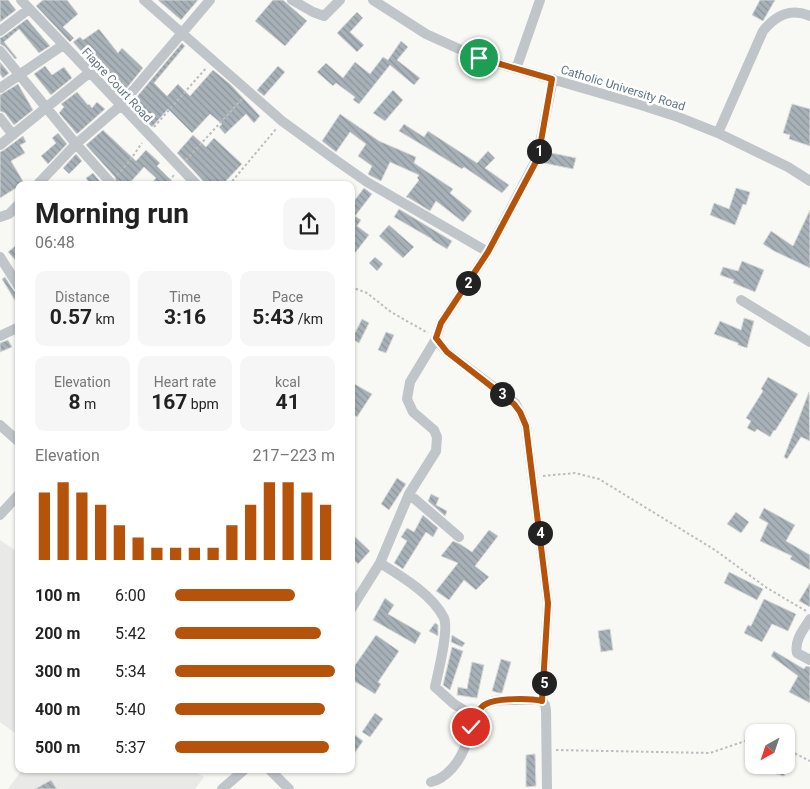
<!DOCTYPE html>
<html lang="en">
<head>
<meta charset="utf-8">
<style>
	:root { --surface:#fff; --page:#f6f6f6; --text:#222; --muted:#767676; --accent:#b45309 }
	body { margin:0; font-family:Roboto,sans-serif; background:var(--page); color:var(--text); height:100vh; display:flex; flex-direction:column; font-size:19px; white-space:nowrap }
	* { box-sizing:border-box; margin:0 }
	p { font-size:16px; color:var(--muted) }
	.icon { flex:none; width:28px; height:28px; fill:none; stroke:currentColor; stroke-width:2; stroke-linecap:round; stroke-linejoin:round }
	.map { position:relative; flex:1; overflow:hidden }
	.drawer { position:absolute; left:15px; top:181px; width:340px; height:592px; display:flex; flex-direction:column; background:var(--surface); border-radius:10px; box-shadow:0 1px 4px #0004 }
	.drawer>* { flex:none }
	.needle { width:32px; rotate:220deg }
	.fabs { position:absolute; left:745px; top:724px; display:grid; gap:10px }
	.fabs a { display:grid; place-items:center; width:50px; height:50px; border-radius:10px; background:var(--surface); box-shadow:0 1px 4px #0004; font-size:25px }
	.pin { position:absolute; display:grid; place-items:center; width:42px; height:42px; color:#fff; margin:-21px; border:2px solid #fff; border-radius:50%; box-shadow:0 1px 5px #0007 }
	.km { position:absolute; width:25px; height:25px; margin:-12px; border-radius:50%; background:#222; color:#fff; font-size:14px; line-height:25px; text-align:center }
	.round { display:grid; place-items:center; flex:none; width:52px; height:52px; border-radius:10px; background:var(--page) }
	.head { display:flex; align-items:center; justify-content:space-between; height:85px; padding:0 20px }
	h1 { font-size:28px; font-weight:700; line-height:38px }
	.metrics { display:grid; grid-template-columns:repeat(3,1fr); gap:8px; height:85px; padding:5px 20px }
	.metrics div { display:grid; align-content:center; border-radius:10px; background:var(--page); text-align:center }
	.metrics b { font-size:21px; font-weight:700 }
	.metrics small { font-size:14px; font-weight:400 }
	.metrics p { font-size:14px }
	.chart { height:140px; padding:10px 20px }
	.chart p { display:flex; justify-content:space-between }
	.chart svg { width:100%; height:90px; margin-top:5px; stroke:var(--accent); stroke-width:6 }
	ul { padding:0 20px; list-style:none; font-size:16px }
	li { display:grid; grid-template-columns:80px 60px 1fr; align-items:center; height:38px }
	li i { height:12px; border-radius:6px; background:var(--accent) }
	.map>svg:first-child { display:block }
	.built { fill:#e9e9e8 }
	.building { fill:url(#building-back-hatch); stroke:#d9d9d7 }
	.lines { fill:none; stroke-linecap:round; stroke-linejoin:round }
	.path { stroke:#babec0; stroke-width:2; stroke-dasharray:2.5 2.5; stroke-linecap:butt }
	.minor { stroke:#c0c5c9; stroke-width:10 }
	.route-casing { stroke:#fff; stroke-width:10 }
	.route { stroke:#b45309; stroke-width:6 }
	.labels { text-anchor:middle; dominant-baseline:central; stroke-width:5; stroke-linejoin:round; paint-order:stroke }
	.street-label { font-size:12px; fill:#627581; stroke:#fff }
</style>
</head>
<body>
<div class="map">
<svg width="810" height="789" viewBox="0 0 810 789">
	<defs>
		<pattern id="building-back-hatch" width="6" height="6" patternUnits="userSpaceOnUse" patternTransform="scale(1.25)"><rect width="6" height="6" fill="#a7b1b7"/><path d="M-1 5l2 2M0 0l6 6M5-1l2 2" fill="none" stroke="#8b959a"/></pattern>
	</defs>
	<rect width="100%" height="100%" fill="#f8f8f5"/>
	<!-- built -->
	<path class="built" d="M0 540 19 553V736L0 722Z
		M22 770H193L204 777 195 789H8Z"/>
	<!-- building -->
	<path class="building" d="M0 0H8L16 10 0 22Z
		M43 0H67L78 14 63 27 74 38 70 42 36 6Z
		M158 0H198L181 20Z
		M273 0H283L307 21 285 46 255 21Z
		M760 0H775L763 21 752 15Z
		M357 12 363 18 350 32 364 45 357 52 337 33Z
		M27 19 50 46 39 53 19 29 4 42 17 58 15 59 5 47 0 44V38L4 36Z
		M99 29 118 53 122 48 143 68 121 95 73 42 80 37 83 40Z
		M401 41 408 47 397 60 420 78 414 85 390 65 359 104 353 100 355 97 336 83 333 86 317 72 326 63 343 78 355 62 370 74 383 57 388 60Z
		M182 43 185 46 154 83 167 96 178 84 190 96 213 70 230 84 260 116 254 123 246 114 225 134 219 127 222 124 210 114 192 133 168 109 152 127 130 105Z
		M0 62 9 73 3 78 0 74Z
		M45 66 52 75 64 67 72 78 51 95 34 74Z
		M278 66 285 72 264 96 257 90Z
		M18 84 33 110 14 125 5 113 0 111V95Z
		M393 90 403 100 385 121 373 113Z
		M77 92 88 105 89 104 92 108 97 102 105 109 77 134 59 113 64 107 61 104Z
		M792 104 810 109V146L789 139 790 135 783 133Z
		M340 114 379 141 416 157 414 163 453 189 450 193 472 211 463 222 436 201 430 211 409 198 406 197 419 180 417 178 419 175 390 162 381 181 371 176 368 174 372 166 358 156 366 144 350 132 336 152 322 141Z
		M404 124 424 137 428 131 477 163 488 151 495 158 485 168 509 185 502 193 464 167 462 169 399 131Z
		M103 130 136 161 146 150 160 163 157 166 176 185H150L156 178 144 167 128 185H116L115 177 86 145Z
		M58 133 67 144 48 164 41 156 56 143 52 138Z
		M193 135 206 147 214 138 242 164 222 185H207L177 153Z
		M23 136 26 142 20 145 25 153 11 161 24 183 0 198V152L4 150Z
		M547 152 576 158 573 169 544 163Z
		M76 154 82 161 69 174 63 168Z
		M93 173 103 185H90L86 178Z
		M364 188 372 194 355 216 361 220 357 226 369 235 351 258V205Z
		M736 188 750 192 746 205 743 204 735 225 710 215 714 203 729 209Z
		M399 209 452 241 447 249 432 240V239L394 217Z
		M810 210V268L774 251 763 244 771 231 793 246Z
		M389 225 414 247 403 258 379 236Z
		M19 243V264L8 252Z
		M375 257 383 264 377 271 369 263Z
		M742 261 764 270 755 292 733 283 734 280 720 275 723 267 738 271Z
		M5 277 14 291 19 294V307L2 279Z
		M744 318 754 321 747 348 738 345V343L714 334 720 321 741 330Z
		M362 319 369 323 359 343 352 339Z
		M386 332 394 335 386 353 378 350Z
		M8 340 12 347 0 352V343Z
		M768 377 798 394 775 431 774 430 770 437 757 429 755 432 747 428 751 421 746 418 763 391 761 389Z
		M351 382 372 394 357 417 351 412Z
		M809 392 810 441 801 437 787 459 784 457Z
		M397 478 406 484 389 510 381 504Z
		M431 494 439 498 436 505 447 511 445 516 428 501Z
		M764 508 795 525 786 541 810 555V570L790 559 792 556 760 541 768 523 759 518Z
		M736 512 749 522 741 533 727 524Z
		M423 515 438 528 433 537 426 532 403 569 394 563 407 541 401 537 407 528 414 532Z
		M489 530 498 536 475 566 489 577 476 590 464 580 449 600 436 591 458 563 441 556 453 541 460 544 472 552Z
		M351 533 370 551 358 564 351 557Z
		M729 572 763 589 757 600 724 583Z
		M810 583V607L799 601Z
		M385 598 394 605 388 614 421 633 415 644 373 620Z
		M764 599 796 614 788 631 772 624 762 642 744 633 748 625 751 626Z
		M435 623 438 625V636L429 631Z
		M610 629 613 650 601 652 598 631Z
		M376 635 399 651 378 682 381 684 375 694 351 679V671Z
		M452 635 465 643 462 647 451 642Z
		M452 647 463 651 450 690 443 685Z
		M774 651 804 669 806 666 810 667V703L789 692 798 676 771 656Z
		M501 659 511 662 502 693H499L492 691Z
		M472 662 484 665 477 698 457 695 458 687 467 689Z
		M375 713 383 719 370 737 362 732Z
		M355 735 363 741 351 758V740Z
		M535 754 536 786 526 787V755Z
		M775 765H787L784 776 773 773Z
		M51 780 57 789H35Z"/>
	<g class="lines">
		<!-- path -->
		<path class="path" d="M154 127 207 67
			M186 160 242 99
			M117 175 128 163 142 143
			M166 185 174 175
			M229 185 276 129
			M351 287 367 293 391 312 428 333
			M543 476 575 473 599 479 715 550 767 588 806 611
			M786 749 810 761
			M556 750 710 753 754 738"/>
		<!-- minor -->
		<path class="minor" d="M21 0 197 185
			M144 0 282 121 337 161 367 182 488 252
			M292 0 313 12 324 16 340 0
			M373 0 426 34 479 58 641 105 678 117 718 133 788 167 810 181
			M0 31 29 9
			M0 51 76 144 110 182
			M516 69 540 0
			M0 88 63 45
			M0 118 13 135
			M718 133 763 31C775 16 791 7 810 16
			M0 145 89 73
			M37 185 76 144 120 106 210 0
			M0 217 9 214 19 204
			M0 257 19 287
			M741 300 810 342
			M0 336 19 327
			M436 339 447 352 515 403 520 412 526 426 548 603 542 701 545 705 546 710 547 789
			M0 425 19 442
			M409 494 459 537
			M0 515 19 494
			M380 563C401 576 433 595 444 618 449 630 438 673 435 687L454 704 475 717
			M351 609 380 563 409 494 436 451 437 437 434 430 413 412 407 399 410 382 436 339 441 323 488 252 537 158 553 79
			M810 619C804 629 794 640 797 653L810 660
			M270 770 289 789
			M431 782C447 778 459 762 465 747 471 733 471 714 485 705 493 699 505 700 515 700 524 700 533 699 542 701
			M222 789 244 770"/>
	</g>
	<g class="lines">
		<defs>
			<path id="route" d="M471 727C474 719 478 708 486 704 497 698 530 698 542 701L548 603 526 426 520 412 514 404 447 352 436 338 441 323 488 252 538 158 552 79 479 58"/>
		</defs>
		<!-- route casing -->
		<use href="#route" class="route-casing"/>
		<!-- route -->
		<use href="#route" class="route"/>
	</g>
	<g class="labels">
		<!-- street labels -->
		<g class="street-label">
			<text transform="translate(117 85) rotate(47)">Fiapre Court Road</text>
			<text transform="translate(623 88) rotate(17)">Catholic University Road</text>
		</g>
	</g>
</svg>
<div class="fabs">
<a><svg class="needle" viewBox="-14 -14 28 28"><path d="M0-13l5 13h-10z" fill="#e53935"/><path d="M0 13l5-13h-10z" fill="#767676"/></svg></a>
</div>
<div class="pin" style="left:479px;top:58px;background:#1e9e55"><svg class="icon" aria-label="arrive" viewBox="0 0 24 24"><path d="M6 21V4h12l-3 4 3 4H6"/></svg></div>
<div class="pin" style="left:471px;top:727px;background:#d93025"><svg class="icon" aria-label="check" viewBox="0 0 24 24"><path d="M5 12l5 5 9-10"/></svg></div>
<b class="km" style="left:539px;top:151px">1</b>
<b class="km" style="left:468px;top:283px">2</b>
<b class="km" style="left:502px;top:394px">3</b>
<b class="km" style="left:540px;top:533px">4</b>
<b class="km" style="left:544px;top:683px">5</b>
<section class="drawer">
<div class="head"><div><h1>Morning run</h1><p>06:48</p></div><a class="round"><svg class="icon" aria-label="share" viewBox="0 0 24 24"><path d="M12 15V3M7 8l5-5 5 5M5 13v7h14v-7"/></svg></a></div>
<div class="metrics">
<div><p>Distance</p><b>0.57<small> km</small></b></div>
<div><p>Time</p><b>3:16</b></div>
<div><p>Pace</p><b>5:43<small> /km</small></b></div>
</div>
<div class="metrics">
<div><p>Elevation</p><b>8<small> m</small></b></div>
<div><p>Heart rate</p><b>167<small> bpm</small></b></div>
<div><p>kcal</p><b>41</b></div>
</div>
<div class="chart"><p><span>Elevation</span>217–223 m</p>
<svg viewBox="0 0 160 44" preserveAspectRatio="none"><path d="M5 44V11M15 44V6M25 44V11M35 44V17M45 44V27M55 44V33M65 44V38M75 44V38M85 44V38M95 44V38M105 44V27M115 44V17M125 44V6M135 44V6M145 44V11M155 44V17"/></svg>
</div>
<ul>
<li><b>100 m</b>6:00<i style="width:75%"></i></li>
<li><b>200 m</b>5:42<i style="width:91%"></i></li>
<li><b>300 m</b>5:34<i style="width:100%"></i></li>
<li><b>400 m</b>5:40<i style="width:94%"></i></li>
<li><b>500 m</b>5:37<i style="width:96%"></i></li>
</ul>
</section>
</div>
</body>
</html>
